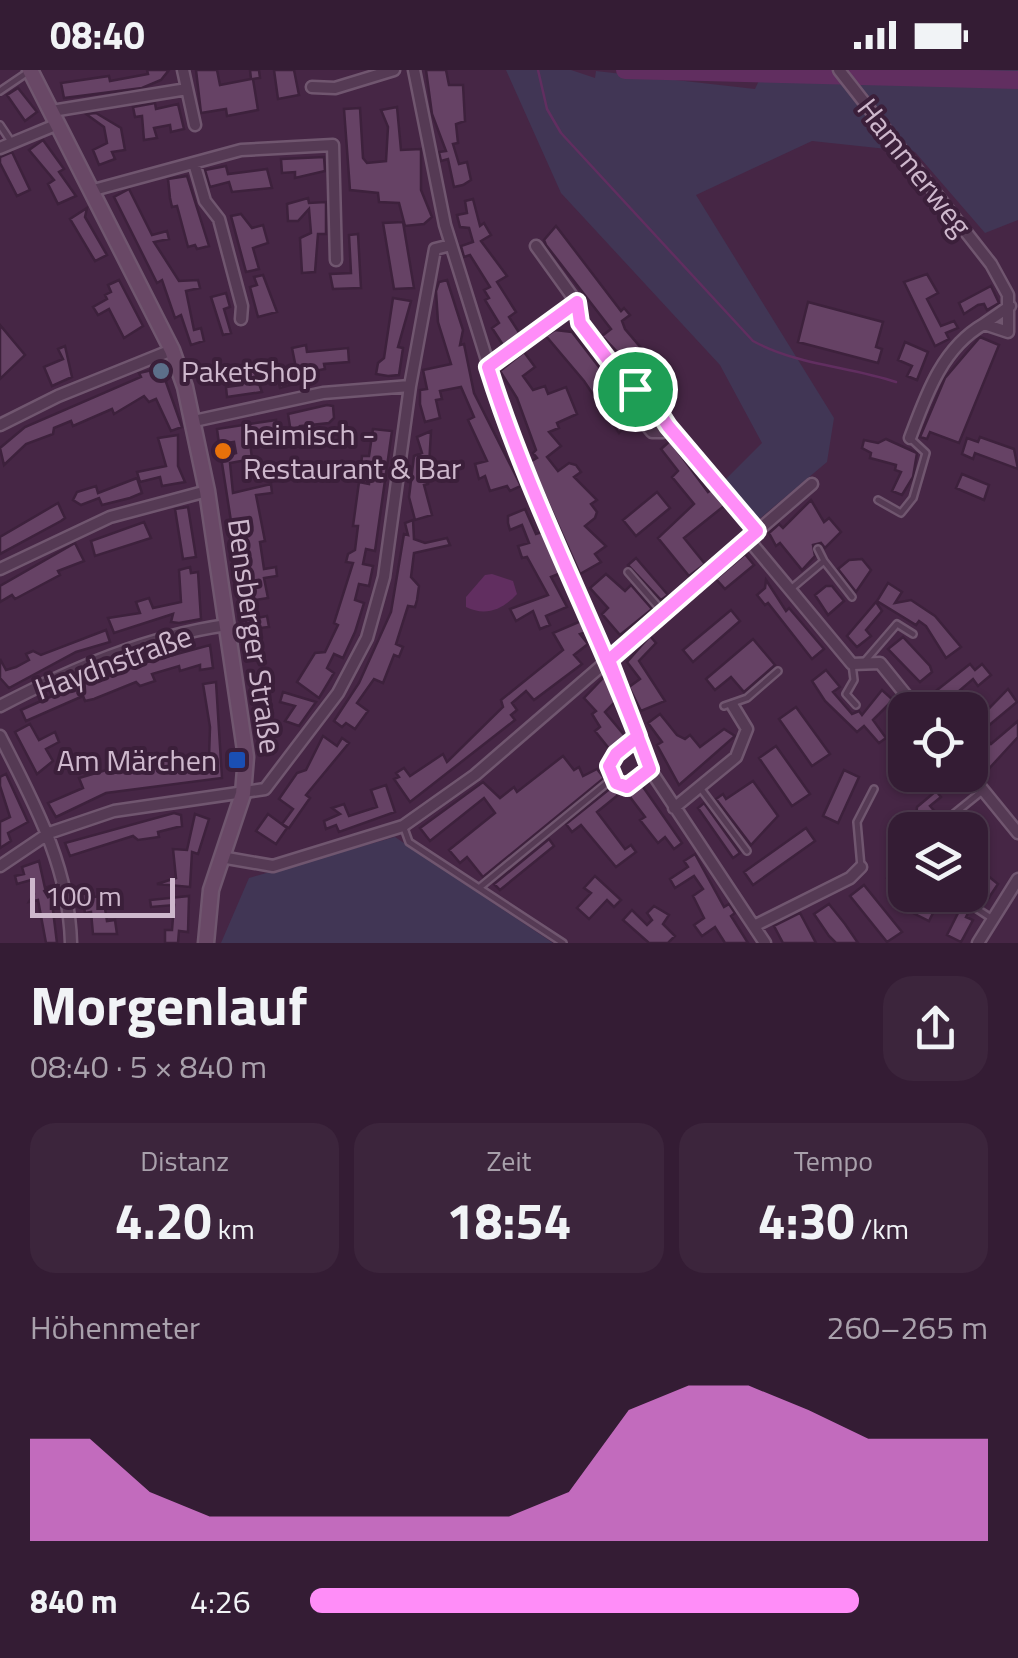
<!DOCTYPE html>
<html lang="de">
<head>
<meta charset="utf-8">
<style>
	:root { --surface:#341c34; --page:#3c253c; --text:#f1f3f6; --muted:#a9a1ac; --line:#4e3a4f; --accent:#ff8df8 }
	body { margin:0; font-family:"Titillium Web",sans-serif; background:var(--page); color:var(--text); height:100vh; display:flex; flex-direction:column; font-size:38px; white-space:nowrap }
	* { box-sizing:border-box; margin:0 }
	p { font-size:32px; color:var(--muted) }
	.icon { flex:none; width:55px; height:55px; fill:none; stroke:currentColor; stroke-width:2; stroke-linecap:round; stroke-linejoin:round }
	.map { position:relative; height:873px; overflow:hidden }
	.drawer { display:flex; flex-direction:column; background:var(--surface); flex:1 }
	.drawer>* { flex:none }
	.tools { position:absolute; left:888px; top:622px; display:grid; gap:20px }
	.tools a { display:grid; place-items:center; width:100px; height:100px; border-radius:20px; background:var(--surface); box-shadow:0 2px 8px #0004,0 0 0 2px var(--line); font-size:50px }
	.scale { position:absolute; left:30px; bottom:25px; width:145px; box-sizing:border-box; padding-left:10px; border:5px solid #ceb8cd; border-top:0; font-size:28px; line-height:35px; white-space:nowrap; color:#ceb8cd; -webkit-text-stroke:8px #3b1f3a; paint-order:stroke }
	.pin { position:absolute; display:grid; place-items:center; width:85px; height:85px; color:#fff; margin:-42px; border:5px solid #fff; border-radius:50%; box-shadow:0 2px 10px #0007 }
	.round { display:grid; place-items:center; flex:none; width:105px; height:105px; border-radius:30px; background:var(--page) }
	.overview { display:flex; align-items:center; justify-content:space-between; height:170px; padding:0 30px }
	h1 { font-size:55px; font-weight:700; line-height:75px }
	.figures { display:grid; grid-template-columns:repeat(3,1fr); gap:15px; height:170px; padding:10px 30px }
	.figures div { display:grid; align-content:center; border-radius:25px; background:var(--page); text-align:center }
	.figures b { font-size:50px; font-weight:700 }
	.figures small { font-size:28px; font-weight:400 }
	.figures p { font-size:28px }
	.chart { height:280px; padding:20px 30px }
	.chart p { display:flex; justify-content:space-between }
	.chart svg { width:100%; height:180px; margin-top:10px; fill:var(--accent); opacity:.7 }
	ul { padding:0 30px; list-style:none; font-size:32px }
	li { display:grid; grid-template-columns:160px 120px 1fr; align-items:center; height:75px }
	li i { height:25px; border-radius:12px; background:var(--accent) }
	.status { display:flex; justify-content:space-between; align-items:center; height:70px; padding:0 50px; background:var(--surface); direction:ltr }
	.status svg { height:28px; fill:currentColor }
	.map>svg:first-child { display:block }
	.green { fill:#413655 }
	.water { fill:#612e60 }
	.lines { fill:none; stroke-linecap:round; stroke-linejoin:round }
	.stream { stroke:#612e60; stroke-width:2.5 }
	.river { stroke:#612e60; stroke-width:18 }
	.building { fill:#664265; stroke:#3d213c; stroke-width:2.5 }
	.lane-casing { stroke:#70566f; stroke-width:10 }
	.street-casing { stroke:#70566f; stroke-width:15 }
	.secondary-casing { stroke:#70566f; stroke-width:19 }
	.lane { stroke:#553a54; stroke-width:5 }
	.street { stroke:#553a54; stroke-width:10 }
	.secondary { stroke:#694866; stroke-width:14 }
	.route-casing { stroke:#fff; stroke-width:20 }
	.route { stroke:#ff8df8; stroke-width:12 }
	.service-dot { fill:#5c6f8a; stroke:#3b1f3a; stroke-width:4 }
	.food-dot { fill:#e8710a; stroke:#3b1f3a; stroke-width:4 }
	.transit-dot { fill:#1a4fb4; stroke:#3b1f3a; stroke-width:4 }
	.labels { text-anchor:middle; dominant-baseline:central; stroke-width:8; stroke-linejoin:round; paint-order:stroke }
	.street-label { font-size:30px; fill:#ceb8cd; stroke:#3b1f3a }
	.poi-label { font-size:30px; fill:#ceb8cd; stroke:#3b1f3a; text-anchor:start }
</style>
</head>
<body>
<div class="status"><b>08:40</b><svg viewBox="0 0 49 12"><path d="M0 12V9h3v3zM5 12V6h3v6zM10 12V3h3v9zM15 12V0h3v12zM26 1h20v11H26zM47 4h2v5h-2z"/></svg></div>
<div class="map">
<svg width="1018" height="873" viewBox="0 0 1018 873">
	<rect width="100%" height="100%" fill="#462645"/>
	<!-- green -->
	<path class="green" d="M506 0H571L595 8 596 1 755 19 764 0H1018V150L985 163 915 82 812 71 696 125 834 348 827 392 758 450 725 410 762 373 720 295 561 123Z
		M395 767 553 873H221L249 808Z"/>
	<!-- water -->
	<path class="water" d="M492 504 513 511 517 524C503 539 486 547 466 537V527L485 505Z"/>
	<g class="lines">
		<!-- stream -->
		<path class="stream" d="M538 0 547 39 561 63 753 271C797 295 847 296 896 312"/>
		<!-- river -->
		<path class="river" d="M625 0 1018 10"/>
	</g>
	<!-- building -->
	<path class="building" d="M147 0H169L161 10 142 18 64 28 61 13 109 6 110 11 148 4Z
		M196 0H217L220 15 251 9 250 0H259L260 8 253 9 258 40 227 46 226 39 201 43Z
		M274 0H294L299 25 278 29Z
		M426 0H446L449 15H463L465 51 456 54 458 73 453 74 459 94 467 92 471 110 463 115 454 117 448 89 441 91 439 82 446 81 432 44Z
		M18 18 37 42 25 51 7 25Z
		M155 33 156 39 178 34 184 59 171 62 170 55 154 58 157 68 144 70 142 46 135 47 133 37Z
		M397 37 401 80 421 79V120L432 147 424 154 405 156 399 133 379 132 378 123 350 120 344 39 360 38 363 88 367 93 386 91 388 57 381 40Z
		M96 43 121 58 125 80 112 82 115 89 99 95 93 80 107 73 104 57 86 44Z
		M43 70 64 99 59 102 76 126 58 134 48 114 54 110 29 80Z
		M12 82 30 120 17 126 0 93V87Z
		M324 87 325 101 295 108V102L282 103 281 89Z
		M226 96 228 104 267 99 272 118 232 122 229 112 210 117 205 100Z
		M187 106 209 176 197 179 195 175 188 177 177 136 172 137 170 128 168 109Z
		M129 119 152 165 167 161 169 169 154 172 179 211 198 210 200 218 186 221 194 260 201 258 204 271 191 275 181 245 175 248 162 210 157 213 114 127Z
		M308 128 309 133 326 132V164H318L315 202 302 203 300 168 311 163 309 139 298 151H288L287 134Z
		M473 129 480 156 484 153 491 165 481 171 507 206 497 212 516 242 509 247 520 264 503 275 492 258 499 253 485 230 489 228 484 220 490 217 470 185 464 187 461 176 473 172 469 158 460 157 457 145 467 143 465 131Z
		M87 138 85 147 107 185 95 191 70 149Z
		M241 144 252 158 263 155 268 173 253 178 259 199 246 202 231 146Z
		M403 152 414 218 394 219 383 153Z
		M556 156 621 241 624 238 630 245 622 251 625 259 676 319 663 330 602 266 611 259 546 175 544 170Z
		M358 164 361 218 333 219 330 204 351 203 349 165Z
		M927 204 938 223 927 229 941 256 954 251 958 258 946 263 949 269 935 276 904 212Z
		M263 205 277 242 258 247 250 217 257 215 254 207Z
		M119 210 143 256 124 268 109 239 98 245 93 237 107 229 105 225 111 222 108 215Z
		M447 210 463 260 460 275 464 274 474 323 521 416 510 421 507 416 490 421 485 406 479 409 475 394 487 391 468 350 474 347 461 317 440 321 442 329 436 330 440 348 425 352 420 334V320L427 319 423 300 451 294 438 252 436 221 439 212Z
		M991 216 999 233 987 240 984 234 978 235 964 244 959 233Z
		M226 223 230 237 224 239 231 263 223 265 211 227Z
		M393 228 411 231 398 277 403 278 399 305 388 306 376 304 378 293 384 288Z
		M808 232 883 252 876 277 882 279 878 293 798 272Z
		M0 255 25 285 0 309Z
		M555 260 572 262 616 319 611 323 630 349 619 363 584 311 546 266Z
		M980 267 999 275 959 373 930 362 927 369 920 367 945 308Z
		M905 272 928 282 917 310 907 306 912 296 898 290Z
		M306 275 307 282 348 278 349 292 324 294 325 299 299 304 301 312 280 318 276 302 296 298 292 278Z
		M65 276 72 307 52 316 44 297 63 289 58 279Z
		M524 282 535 297 523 306 533 320 545 316 548 324 566 317 577 344 557 353 559 358 549 362 561 376 547 387 558 401 569 393 576 395 581 402 574 407 597 430 591 434 597 442 595 448 585 456 606 476 595 484 601 492 580 504 530 392 537 388 533 383 536 380 517 328 500 301Z
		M161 298 182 357 171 361 156 329 149 332 144 326 114 344 112 339 73 356 71 351 54 358 53 364 26 374 4 395 0 378 25 357 141 307 139 303Z
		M254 300 262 322 227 327 226 317 242 315 241 303Z
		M327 335 333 336 334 348 329 353 300 356 301 362 291 363 288 344Z
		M276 350 278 376 269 377 268 371 250 372 252 389 230 393 233 423 271 414 272 423 256 425 265 471 260 472 264 499 276 497 277 506 264 508 268 528 249 531 248 521 242 522 221 387 236 383 234 372 219 374 217 359Z
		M373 359 392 361 375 481 366 479 363 494 373 496 369 516 359 514 355 530 364 533 355 562 343 588 334 584 327 598 334 603 319 628 297 612 315 583 325 582 338 555 334 553 353 493 346 492 348 484 355 480 358 456H353L359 412 369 414 371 398 361 397 362 386H369Z
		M431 361 428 414 424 415 432 445 415 450 409 427 414 386 422 383 417 367Z
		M178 365V396L185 412 162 416 160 407 140 412 137 402 166 396 158 368Z
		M980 367 1014 379 1018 399 975 383 973 389 962 384 967 368 978 372Z
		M886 369 917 383 913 407 902 425 892 421 901 402 895 400 896 395 870 388 871 383 862 378 864 370 878 373Z
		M670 371 708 422 711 420 724 436 684 468 705 494 689 506 658 468 694 434 672 407 678 401 661 379Z
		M962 404 989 415 984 430 956 418Z
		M137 408 142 423 130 428 102 435 99 428 81 435 73 430 77 422 96 416 98 423Z
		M657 422 670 438 636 466 623 450Z
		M811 430 824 452 829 448 841 462 825 478 821 473 813 475 815 486 802 500 780 473 776 476 769 463 779 454 783 458Z
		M58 433 65 448 61 451 0 484V467Z
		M188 437 196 487 183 489 175 439Z
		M525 439 536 464 542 462 561 503 551 507 567 537 546 546 550 555 540 559 533 541 516 551 510 539 548 525 527 487 522 488 518 476 529 473 522 455 510 460 508 453V446Z
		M413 450 414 469 425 473 447 468 450 475 414 483 411 507 419 516 417 530 415 537 408 536 396 574 403 577 399 587 394 585 383 613 374 609 357 633 368 641 355 659 346 653 342 657 334 651 359 613 391 542 404 464 408 465 405 453Z
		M144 452 151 468 95 486 91 471Z
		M75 473 84 491 58 501 60 505 15 529 12 525 0 532V516Z
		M745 484 754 495 725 519 716 509Z
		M636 488 668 525 661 530 628 495Z
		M862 489 871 500 856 522 838 499 849 490Z
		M190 497 191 503 198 502 201 549 179 553 171 552 173 544 114 563 108 548 140 543 136 532 149 528 153 538 181 532 179 500Z
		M606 504 625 521 631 515 652 539 620 565 602 544 608 538 590 518Z
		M766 510 786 541 789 538 824 579 812 589 768 533 765 535 757 525 765 518Z
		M888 513 902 522 895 533 911 530 935 546 961 577 946 588 926 556 919 551 916 555 877 531Z
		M826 516H832L844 531 828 545 815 525Z
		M876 532 882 541 866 560 871 566 857 577 847 566Z
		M255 535 257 548 267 546 269 557 259 558 261 569 249 570 244 537Z
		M731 540 740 551 693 592 683 580Z
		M581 551 586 562 580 564 588 574 574 585 582 594 534 630 526 621 512 633 517 640 511 645 515 650 410 732 394 709 399 707 396 703 404 698 410 706 443 684 447 692 503 637 501 630 563 580 553 563Z
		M106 560 110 572 76 582 9 618 0 608V589L6 600 16 597 29 590 26 584 33 581 41 585Z
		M650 566 656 573 639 591 665 631 641 641 629 617 640 609 627 592Z
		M903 567 930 596 932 602 920 612 888 579Z
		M753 569 775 595 744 622 731 607 715 620 706 609Z
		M210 575 213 598 200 600V595L180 601 179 596 152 604 155 611 140 616 136 612 94 629 85 631 83 626 26 651 21 640 99 605Z
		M970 594 975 600 982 594 991 605 978 616 973 609 952 627V634L939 640 930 629 932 624Z
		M826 600 840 617 833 622 852 644 859 641 862 645 882 620 893 630 873 650 886 668 879 673 864 656 857 662 825 631 812 611Z
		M605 606 615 632 605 642 625 666 611 681 595 661 600 657 592 644 596 641 584 628Z
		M216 612 222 708 106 723 56 747 48 733 83 718 79 708 113 698 114 703 143 697 146 691 209 688 210 657 203 614Z
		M1008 619 1017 632 981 662 991 674 1018 651V667L985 703 975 692 984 685 970 668V658Z
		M283 622 316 632 299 656 285 651 295 636 280 632Z
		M796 637 830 684 812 696 779 649Z
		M660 644 677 665 685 669 690 665 700 677 724 659 735 666 679 715 657 675 662 672 648 653Z
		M30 654 39 670 55 662 59 672 46 679 53 691 37 704 15 662Z
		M323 666 337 676 342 668 349 673 306 725 310 728 289 758 282 754 293 739 279 729 297 703 306 700Z
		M776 676 810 724 792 736 759 688Z
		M563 686 574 700 579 697 583 706 597 699 604 708 483 807 467 787 460 793 449 780 495 743 484 728 430 771 420 758 483 712 500 728 514 717 517 722Z
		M844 700 859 707 838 753 823 746Z
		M6 704 28 752 8 763 11 771 0 778V752L10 747 0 716V707Z
		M753 711 778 746 751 775 716 729 723 724 726 729Z
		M641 714 682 773 674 779 665 767 658 773 640 750 645 747 627 723Z
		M386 715 395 742 339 762 336 755 326 759 324 751 340 744 332 738 344 734 349 746 377 737 371 720Z
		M612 717 618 725 597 742 625 779 631 775 636 782 616 797 581 755 572 762 566 754Z
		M936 721 941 727 930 736 951 760H940L929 747 921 754 916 748 917 737Z
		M704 733 740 783 733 788 698 738Z
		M174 743 181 745 182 756 158 762 159 767 138 770 133 766 70 786 65 773Z
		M195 744 209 749 198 784 192 782 190 817 157 814 176 808 173 779 187 780Z
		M268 744 287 758 276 774 256 761Z
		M806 758 815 771 753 815 744 802Z
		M905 762V808L902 815 887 808Z
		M549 769 554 776 500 820 494 814Z
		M695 784 724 837 729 834 735 843 731 846 748 873H725L715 857 702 866 694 855 704 848 693 826 703 819 694 806 675 818 670 809 688 797 684 791Z
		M39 791 45 818 50 816 57 873H46L38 830 29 832 34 824 31 810 17 814 15 806 24 804 22 797Z
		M977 797 998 814 986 832 970 810Z
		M595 806 621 830 614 837 607 830 589 849 577 838 591 823 584 818Z
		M864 815 902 862 887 872 850 826Z
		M93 823 94 827 103 826 107 851 115 850 117 864H93L91 842 85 843 82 824Z
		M921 825H943L969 841 966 847 973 850 961 872 947 865 958 843 938 833 929 851 913 843Z
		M189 826 188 862 179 861 178 873H165V860H172L174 835 151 837 150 830Z
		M829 834 845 854 858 873H836L829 866 814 844Z
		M654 836 669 845 663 854 675 866 668 873H649L623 850 632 840 647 855 652 850 647 843Z
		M800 843 816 873H783L774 856Z"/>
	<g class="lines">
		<defs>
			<path id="lane" d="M0 21 28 2
				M0 55 12 73
				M878 430 901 443 913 428 926 383 910 368
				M818 479 824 491
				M628 502 662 541
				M792 518 824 491 852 527
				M865 591 897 554 913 564
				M852 594 854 610 846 624 856 635
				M724 636 747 628 778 601
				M957 640 968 631
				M636 668 611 689 609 695 616 713 627 717 649 700
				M900 685 905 681
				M701 719 747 781
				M950 747 981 722
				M404 758 409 772 563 873
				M861 797 857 752 874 719
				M479 818 613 708
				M956 825 991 848"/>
			<path id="street" d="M183 0 195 55
				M414 0 445 155 514 377 609 590 653 704 765 873
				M839 0 991 194 1008 225V262L984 254C942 278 926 325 910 368
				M312 17 335 18 394 0
				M52 41 187 19
				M0 78 58 54
				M194 93 205 131 219 149 242 236 241 249
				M90 121 241 80 333 75 336 190
				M536 176 577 233
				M984 254 1010 236
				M488 297 577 233 580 253 631 321 628 333 652 362H663L666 348 643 319 631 321
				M194 351 323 323 410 316
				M0 355 58 326 172 280
				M668 355 757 461
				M748 469 852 594 880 593 918 640
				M0 499 110 447 207 421
				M0 636C71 599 148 566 227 555
				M0 666C34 733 69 796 71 873
				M970 704 1018 763
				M674 738 736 687 747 659 733 636
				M221 787 273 796 403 756 475 705 812 414
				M0 796 49 763 114 741 265 719 338 623 367 568 384 507 410 316 435 179 451 175
				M754 856 850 808 861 797
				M978 873 1018 809"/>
			<path id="secondary" d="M30 0 172 280 185 317 207 421 246 687 243 724 211 820 206 873"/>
		</defs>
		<!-- lane casing -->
		<use href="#lane" class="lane-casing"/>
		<!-- street casing -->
		<use href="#street" class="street-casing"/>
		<!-- secondary casing -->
		<use href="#secondary" class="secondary-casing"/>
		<!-- lane -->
		<use href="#lane" class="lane"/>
		<!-- street -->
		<use href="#street" class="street"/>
		<!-- secondary -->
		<use href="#secondary" class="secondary"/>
	</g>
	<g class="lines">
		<defs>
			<path id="route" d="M635 319 631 320 580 253 577 232 488 297C531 435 601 563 650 699L627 717 616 713 609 696 616 684 638 666 609 590 757 461 668 356 646 322 635 319"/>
		</defs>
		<!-- route casing -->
		<use href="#route" class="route-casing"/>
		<!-- route -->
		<use href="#route" class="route"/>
	</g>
	<!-- markers -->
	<circle class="service-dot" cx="161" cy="301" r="10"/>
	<circle class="food-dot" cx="223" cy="381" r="10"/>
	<rect class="transit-dot" x="227" y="680" width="20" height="20" rx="5"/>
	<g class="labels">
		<!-- street labels -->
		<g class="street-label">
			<text transform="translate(915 97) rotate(52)">Hammerweg</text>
			<text transform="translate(255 566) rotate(82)">Bensberger Straße</text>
			<text transform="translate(113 592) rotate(-20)">Haydnstraße</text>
		</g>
		<!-- poi labels -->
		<g class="poi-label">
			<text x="181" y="301">PaketShop</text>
			<text x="243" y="364">heimisch -<tspan x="243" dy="34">Restaurant &amp; Bar</tspan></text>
			<text x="217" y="690" text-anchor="end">Am Märchen</text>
		</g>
	</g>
</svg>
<div class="tools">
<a><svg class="icon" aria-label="locate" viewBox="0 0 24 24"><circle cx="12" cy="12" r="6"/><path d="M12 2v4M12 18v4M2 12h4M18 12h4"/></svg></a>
<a><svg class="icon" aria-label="layers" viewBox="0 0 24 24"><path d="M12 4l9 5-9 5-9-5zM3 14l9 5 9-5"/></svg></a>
</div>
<div class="scale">100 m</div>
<div class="pin" style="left:635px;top:319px;background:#1e9e55"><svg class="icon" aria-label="arrive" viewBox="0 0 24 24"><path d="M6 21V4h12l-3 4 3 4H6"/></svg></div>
</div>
<section class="drawer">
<div class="overview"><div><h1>Morgenlauf</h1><p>08:40 · 5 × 840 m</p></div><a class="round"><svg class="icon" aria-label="share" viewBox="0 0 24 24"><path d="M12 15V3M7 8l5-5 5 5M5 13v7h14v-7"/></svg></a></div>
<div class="figures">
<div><p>Distanz</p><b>4.20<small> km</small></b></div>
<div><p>Zeit</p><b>18:54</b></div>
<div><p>Tempo</p><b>4:30<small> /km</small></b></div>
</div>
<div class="chart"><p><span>Höhenmeter</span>260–265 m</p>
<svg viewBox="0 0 160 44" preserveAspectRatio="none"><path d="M0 44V19L10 19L20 32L30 38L40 38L50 38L60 38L70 38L80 38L90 32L100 12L110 6L120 6L130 12L140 19L150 19L160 19V44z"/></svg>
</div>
<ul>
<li><b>840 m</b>4:26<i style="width:81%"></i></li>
</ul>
</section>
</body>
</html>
